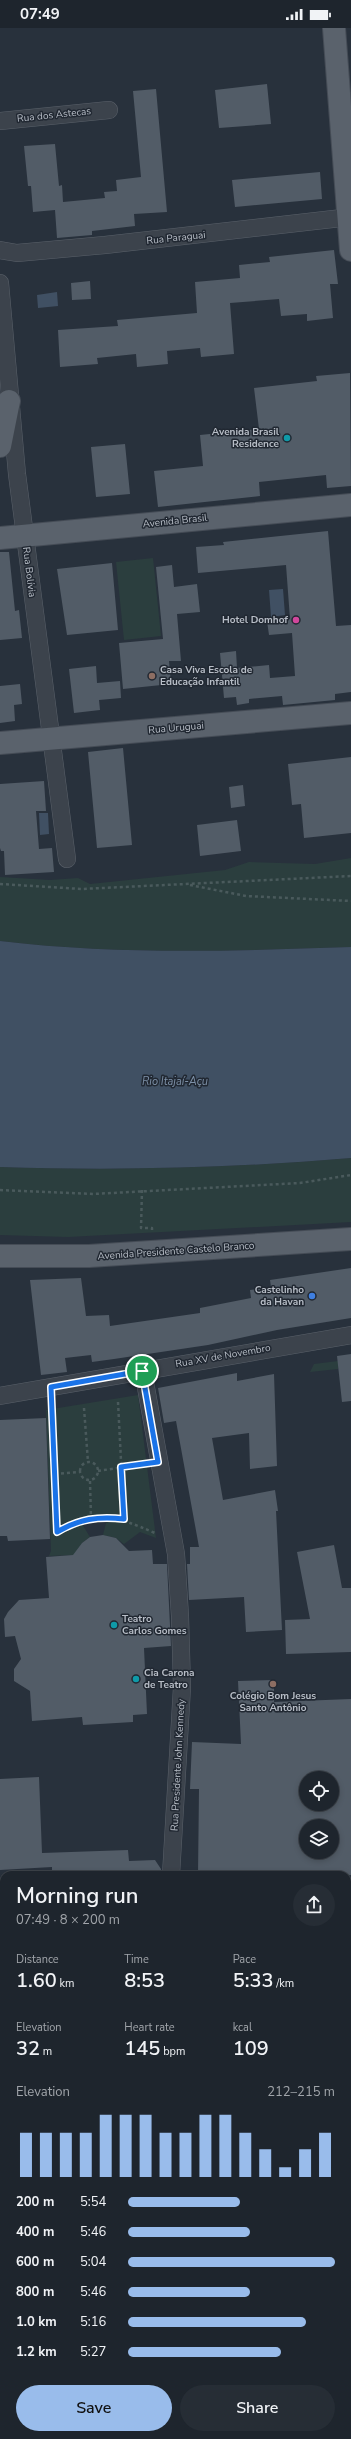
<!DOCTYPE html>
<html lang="en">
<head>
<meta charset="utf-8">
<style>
	:root { --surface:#1e252d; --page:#262d35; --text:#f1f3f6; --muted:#a1a5aa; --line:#3c4249; --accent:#99bceb }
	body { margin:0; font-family:"Nunito Sans",sans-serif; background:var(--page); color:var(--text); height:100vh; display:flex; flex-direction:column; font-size:15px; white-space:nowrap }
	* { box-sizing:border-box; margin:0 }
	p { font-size:13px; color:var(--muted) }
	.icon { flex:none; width:22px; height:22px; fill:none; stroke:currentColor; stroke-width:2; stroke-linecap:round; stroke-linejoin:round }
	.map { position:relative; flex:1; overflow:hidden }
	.details { position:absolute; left:0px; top:1843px; width:351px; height:568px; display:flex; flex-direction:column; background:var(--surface); border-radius:12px 12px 0 0; box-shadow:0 2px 6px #0003,0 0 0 1px var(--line) }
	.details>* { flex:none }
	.controls { position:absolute; left:299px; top:1743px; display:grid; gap:8px }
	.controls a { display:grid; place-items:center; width:40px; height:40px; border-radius:50%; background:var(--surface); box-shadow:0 2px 6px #0003,0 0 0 1px var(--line); font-size:20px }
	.pin { position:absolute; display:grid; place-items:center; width:34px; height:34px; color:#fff; margin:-17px; border:2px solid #fff; border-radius:50%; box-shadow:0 1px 4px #0007 }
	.round { display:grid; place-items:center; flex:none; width:42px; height:42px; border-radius:21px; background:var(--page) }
	.summary { display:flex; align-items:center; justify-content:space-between; height:68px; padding:0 16px }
	h1 { font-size:22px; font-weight:600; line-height:30px }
	.stats { display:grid; grid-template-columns:repeat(3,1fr); gap:6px; height:68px; padding:4px 16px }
	.stats div { display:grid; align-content:center }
	.stats b { font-size:20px; font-weight:600 }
	.stats small { font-size:11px; font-weight:400 }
	.stats p { font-size:11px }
	.chart { height:112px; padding:8px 16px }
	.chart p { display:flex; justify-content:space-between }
	.chart svg { width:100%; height:72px; margin-top:4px; stroke:var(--accent); stroke-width:6 }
	.action { display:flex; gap:8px; margin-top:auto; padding:8px 16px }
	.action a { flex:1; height:46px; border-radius:24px; background:var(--accent); color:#111; font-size:16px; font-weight:600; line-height:46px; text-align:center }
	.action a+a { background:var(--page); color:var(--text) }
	ul { padding:0 16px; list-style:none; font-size:13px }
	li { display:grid; grid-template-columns:64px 48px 1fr; align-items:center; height:30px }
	li i { height:10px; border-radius:5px; background:var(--accent) }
	.status { display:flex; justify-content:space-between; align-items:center; height:28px; padding:0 20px; background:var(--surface); direction:ltr }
	.status svg { height:11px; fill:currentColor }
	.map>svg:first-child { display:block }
	.green { fill:#2b3e3e }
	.water { fill:#405063 }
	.building { fill:#525c67; fill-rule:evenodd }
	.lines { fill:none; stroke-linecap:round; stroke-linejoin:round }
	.minor-casing { stroke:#5a616a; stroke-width:18 }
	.major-casing { stroke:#454c56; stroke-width:24 }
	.path { stroke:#4a5a5c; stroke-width:2.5; stroke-dasharray:3 3; stroke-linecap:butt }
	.minor { stroke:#3c434c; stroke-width:17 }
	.major { stroke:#5a626c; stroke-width:22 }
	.route-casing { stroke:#fff; stroke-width:8 }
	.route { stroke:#1a73e8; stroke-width:5 }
	.culture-dot { fill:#0f9aa8; stroke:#212832; stroke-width:1.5 }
	.hotel-dot { fill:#d1479c; stroke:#212832; stroke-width:1.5 }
	.education-dot { fill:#8d6e63; stroke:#212832; stroke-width:1.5 }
	.shop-dot { fill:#3f7fe0; stroke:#212832; stroke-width:1.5 }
	.labels { text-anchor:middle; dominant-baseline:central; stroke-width:3; stroke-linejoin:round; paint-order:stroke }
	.street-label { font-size:10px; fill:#b8bec7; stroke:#212832 }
	.poi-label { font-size:10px; font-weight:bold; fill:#b8bec7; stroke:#212832; text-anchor:end }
	.water-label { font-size:11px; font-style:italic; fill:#7d90a7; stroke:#212832 }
</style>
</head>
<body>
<div class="status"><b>07:49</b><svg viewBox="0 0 49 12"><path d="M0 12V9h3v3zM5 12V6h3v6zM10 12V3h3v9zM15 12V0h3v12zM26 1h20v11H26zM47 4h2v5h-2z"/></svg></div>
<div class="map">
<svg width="351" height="2411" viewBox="0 0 351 2411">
	<rect width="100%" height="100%" fill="#28313c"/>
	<!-- green -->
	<path class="green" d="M153 530 161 608 124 612 116 534Z
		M351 830V919C234 923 116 927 0 913V849L50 852 78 850 90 856 225 842 249 834 315 836Z
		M351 1130V1194L68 1209 0 1207V1139C117 1143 234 1140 351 1130Z
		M338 1333V1341L310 1344 314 1336Z
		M138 1367 156 1510 140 1504 124 1516 116 1510 103 1507 107 1491 82 1496 90 1509 82 1515 74 1527 49 1528 51 1523 46 1382Z
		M4 2033V2407H161L162 2411H0V2036Z"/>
	<!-- water -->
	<path class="water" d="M57 264 58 278 38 280 37 267Z
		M283 561 285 587 271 589 269 562Z
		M39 785H48L49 806 40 807Z
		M0 913C116 927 234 923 351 919V1130C234 1140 117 1143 0 1139Z"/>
	<!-- building -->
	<path class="building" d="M267 56 271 96 219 100 215 62Z
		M156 61 167 184 134 186 135 198 92 203V207L57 210 55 182 33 184 31 158H28L24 118 55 116 59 158 62 157 63 174 105 170 104 164 117 163 116 152 141 149 133 63Z
		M320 144 322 171 235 179 232 152Z
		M334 222 338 256H330L333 290 307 293V286L281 288 279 271 230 275 234 326 201 329 200 320 167 323 168 336 137 339 136 326 97 330 98 336 60 339 58 302 118 298 117 292 197 285 195 254 240 250 239 237 270 234 269 229Z
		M90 253 91 271 72 272 71 255Z
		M350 345 351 458 327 460 326 447 259 454 260 468 158 479 154 443 203 438 200 407 259 401 254 360 317 353 316 348Z
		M125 416 130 466 96 469 91 419Z
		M328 503 336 598 351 597V664L335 666V672L283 677 282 668 249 671V675L237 677 236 669 224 670 220 625 236 623 237 640 269 637 270 650 295 648 292 605 269 607 267 593 290 591 286 537 198 545 196 519 224 517 223 514Z
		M0 524H9L15 583 19 582 22 610 0 612Z
		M112 535 118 602 67 607 57 541Z
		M172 537 174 559 197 556 200 584 177 586 181 633H169L171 656 123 661 119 615 163 611 156 539Z
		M96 638 97 655 120 653 121 670 99 672 100 682 74 685 69 641Z
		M20 656 22 676 14 677 15 693 0 695V658Z
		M123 720 132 817 97 820 88 724Z
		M351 729V805L304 810 301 776 292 777 288 736Z
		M44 753 46 783H36L39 821 52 820 54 844 5 847 4 823H1L0 820V756Z
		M243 757 245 778 231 780 229 759Z
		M237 792 241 823 200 828 197 797Z
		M351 1240V1290L277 1302 208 1317 114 1331 92 1334 91 1327 65 1330 67 1344 41 1347 30 1252 81 1250 86 1288 109 1287 110 1298 200 1285V1280L251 1270 250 1262 271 1259 270 1252Z
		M351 1326V1373L342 1374 337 1328Z
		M237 1345V1353L274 1346 277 1438 250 1441 249 1405 212 1410 223 1472 275 1462 278 1483H276L282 1602 246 1604 244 1569 189 1572 187 1536H190V1519H199L176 1393 164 1395 158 1360Z
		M46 1390 50 1511 8 1513 7 1508H0V1392Z
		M103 1507 116 1510 129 1523 152 1522 153 1536H167L171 1618 144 1620 147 1686 133 1687V1694L83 1697 82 1689 32 1693 30 1663 14 1653V1641L21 1631 15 1608 5 1609 4 1591 8 1584 19 1572 49 1570 46 1529 73 1527 82 1515 90 1509Z
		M334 1517 342 1560H351V1624L286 1626 285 1592 310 1591 297 1524Z
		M274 1652V1674L351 1671V1847H198L199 1761H190L192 1714 241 1716 238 1653ZM306 1750H332V1776H306ZM306 1798H332V1824H306Z
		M39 1749 42 1825 128 1822 129 1833 155 1832 161 1841V1847H62V1844L52 1845V1839L0 1842V1751Z"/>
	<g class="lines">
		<defs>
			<path id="minor" d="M0 93 109 82
				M0 222 17 225 105 217 351 189
				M0 255 17 446 67 831
				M143 1343 176 1526 180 1588 182 1659 171 1847
				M0 1368 351 1307
				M347 1942 351 1945"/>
			<path id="major" d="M334 0 351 222
				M0 418 9 373
				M0 510 351 477
				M0 715 351 685
				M0 1228H89L351 1211
				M347 1929 351 1928
				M0 1958H4"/>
		</defs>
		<!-- minor casing -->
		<use href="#minor" class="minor-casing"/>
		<!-- major casing -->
		<use href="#major" class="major-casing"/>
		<!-- path -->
		<path class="path" d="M0 856 82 861 351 848
			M190 857 246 868 351 873
			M0 1162 93 1166 300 1155 351 1147
			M142 1162 141 1200H152V1204
			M118 1374 124 1491
			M52 1376 57 1504C97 1481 115 1488 155 1505
			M84 1380 88 1434
			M80 1443a9 9 0 1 1 18 0a9 9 0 1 1-18 0Z
			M98 1443 143 1436
			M55 1446 80 1444
			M90 1453 91 1490
			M347 1968H351
			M347 1975 351 1974
			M0 1981H4"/>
		<!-- minor -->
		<use href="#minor" class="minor"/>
		<!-- major -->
		<use href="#major" class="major"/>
	</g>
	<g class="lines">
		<defs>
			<path id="route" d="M142 1343 158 1434 121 1439 124 1491C98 1488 79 1491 57 1504L51 1359Z"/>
		</defs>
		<!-- route casing -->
		<use href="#route" class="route-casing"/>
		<!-- route -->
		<use href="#route" class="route"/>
	</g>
	<!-- markers -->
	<g class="culture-dot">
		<circle cx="287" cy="410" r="4"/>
		<circle cx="114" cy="1597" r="4"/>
		<circle cx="136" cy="1651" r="4"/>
	</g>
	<circle class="hotel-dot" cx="296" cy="592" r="4"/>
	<g class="education-dot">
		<circle cx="152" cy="648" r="4"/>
		<circle cx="273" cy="1656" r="4"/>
	</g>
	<circle class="shop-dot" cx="312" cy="1268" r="4"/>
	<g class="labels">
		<!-- street labels -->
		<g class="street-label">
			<text transform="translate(54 87) rotate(-6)">Rua dos Astecas</text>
			<text transform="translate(176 210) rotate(-6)">Rua Paraguai</text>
			<text transform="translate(175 493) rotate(-6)">Avenida Brasil</text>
			<text transform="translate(29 544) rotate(83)">Rua Bolívia</text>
			<text transform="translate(176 700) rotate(-5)">Rua Uruguai</text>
			<text transform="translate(176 1223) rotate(-4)">Avenida Presidente Castelo Branco</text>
			<text transform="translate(223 1328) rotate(-10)">Rua XV de Novembro</text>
			<text transform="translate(178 1737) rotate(-87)">Rua Presidente John Kennedy</text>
		</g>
		<!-- poi labels -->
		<g class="poi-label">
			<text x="279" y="404">Avenida Brasil<tspan x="279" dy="12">Residence</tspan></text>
			<text x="288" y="592">Hotel Domhof</text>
			<text x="160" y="642" text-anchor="start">Casa Viva Escola de<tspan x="160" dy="12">Educação Infantil</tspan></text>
			<text x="304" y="1262">Castelinho<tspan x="304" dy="12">da Havan</tspan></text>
			<text x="122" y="1591" text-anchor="start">Teatro<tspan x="122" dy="12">Carlos Gomes</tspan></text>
			<text x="144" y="1645" text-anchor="start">Cia Carona<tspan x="144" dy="12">de Teatro</tspan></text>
			<text x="273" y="1668" text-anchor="middle">Colégio Bom Jesus<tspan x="273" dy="12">Santo Antônio</tspan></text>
		</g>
		<!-- water labels -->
		<g class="water-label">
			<text x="175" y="1053">Rio Itajaí-Açu</text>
		</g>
	</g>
</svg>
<div class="controls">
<a><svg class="icon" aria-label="locate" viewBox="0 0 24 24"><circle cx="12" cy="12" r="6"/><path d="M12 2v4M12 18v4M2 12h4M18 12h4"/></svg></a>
<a><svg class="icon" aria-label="layers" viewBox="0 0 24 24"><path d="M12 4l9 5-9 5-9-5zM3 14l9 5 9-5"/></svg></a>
</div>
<div class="pin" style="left:142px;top:1343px;background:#1e9e55"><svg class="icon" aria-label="arrive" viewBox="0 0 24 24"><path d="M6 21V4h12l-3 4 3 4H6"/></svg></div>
<section class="details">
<div class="summary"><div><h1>Morning run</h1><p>07:49 · 8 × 200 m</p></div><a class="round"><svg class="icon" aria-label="share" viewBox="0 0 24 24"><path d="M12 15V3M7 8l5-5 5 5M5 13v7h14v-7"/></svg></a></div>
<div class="stats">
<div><p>Distance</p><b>1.60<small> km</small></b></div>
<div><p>Time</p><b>8:53</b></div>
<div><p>Pace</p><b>5:33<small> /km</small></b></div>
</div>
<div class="stats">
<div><p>Elevation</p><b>32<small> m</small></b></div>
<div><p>Heart rate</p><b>145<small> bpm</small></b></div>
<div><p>kcal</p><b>109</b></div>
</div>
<div class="chart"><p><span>Elevation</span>212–215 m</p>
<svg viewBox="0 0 160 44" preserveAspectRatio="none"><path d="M5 44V17M15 44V17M25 44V17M35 44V17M45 44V6M55 44V6M65 44V6M75 44V17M85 44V17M95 44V6M105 44V6M115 44V17M125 44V27M135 44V38M145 44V27M155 44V17"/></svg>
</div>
<ul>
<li><b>200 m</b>5:54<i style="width:54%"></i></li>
<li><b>400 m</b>5:46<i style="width:59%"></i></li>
<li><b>600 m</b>5:04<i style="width:100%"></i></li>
<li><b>800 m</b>5:46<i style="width:59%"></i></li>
<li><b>1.0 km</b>5:16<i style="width:86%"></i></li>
<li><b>1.2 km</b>5:27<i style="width:74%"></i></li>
</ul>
<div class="action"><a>Save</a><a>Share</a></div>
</section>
</div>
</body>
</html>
